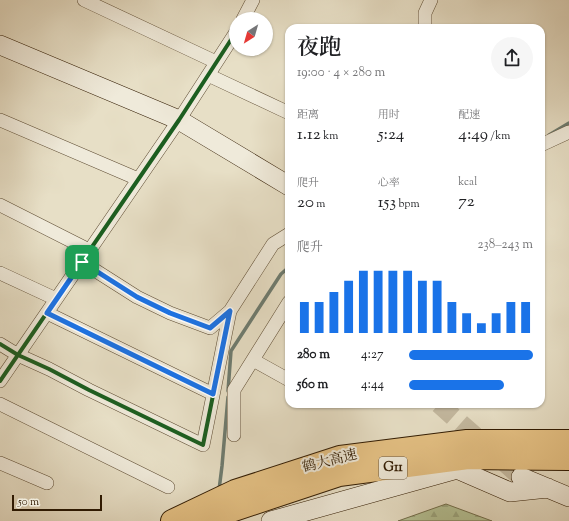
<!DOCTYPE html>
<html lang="zh">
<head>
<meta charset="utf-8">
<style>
	:root { --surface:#fff; --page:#f6f6f6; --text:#202124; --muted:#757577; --accent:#1a73e8 }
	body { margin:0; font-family:"Sorts Mill Goudy","Noto Serif SC",serif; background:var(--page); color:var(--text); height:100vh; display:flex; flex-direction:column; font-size:15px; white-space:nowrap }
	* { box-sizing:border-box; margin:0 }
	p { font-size:13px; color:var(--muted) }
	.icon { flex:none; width:22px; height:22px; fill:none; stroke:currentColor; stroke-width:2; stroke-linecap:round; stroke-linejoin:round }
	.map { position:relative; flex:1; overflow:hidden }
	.drawer { position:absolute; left:285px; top:24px; width:260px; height:384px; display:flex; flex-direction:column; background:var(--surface); border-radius:12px; box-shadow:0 1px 3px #0004 }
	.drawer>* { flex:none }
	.needle { width:26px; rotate:217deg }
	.tools { position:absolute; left:229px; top:12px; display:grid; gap:8px }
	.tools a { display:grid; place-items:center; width:44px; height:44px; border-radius:50%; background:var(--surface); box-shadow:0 1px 3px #0004; font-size:20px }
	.scale { position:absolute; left:12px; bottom:10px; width:90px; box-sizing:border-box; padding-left:4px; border:2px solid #311b02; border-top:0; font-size:11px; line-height:14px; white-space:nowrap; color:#311b02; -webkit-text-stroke:3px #efeada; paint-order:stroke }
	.pin { position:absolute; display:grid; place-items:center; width:34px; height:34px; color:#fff; margin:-17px; border-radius:8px; box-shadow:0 2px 6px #0006 }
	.round { display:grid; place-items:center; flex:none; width:42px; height:42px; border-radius:21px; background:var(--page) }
	.overview { display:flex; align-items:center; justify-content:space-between; height:68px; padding:0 12px }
	h1 { font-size:22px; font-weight:600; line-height:30px }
	.stats { display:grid; grid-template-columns:repeat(3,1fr); gap:6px; height:68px; padding:4px 12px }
	.stats div { display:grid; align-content:center }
	.stats b { font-size:17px; font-weight:600 }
	.stats small { font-size:11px; font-weight:400 }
	.stats p { font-size:11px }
	.chart { height:112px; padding:8px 12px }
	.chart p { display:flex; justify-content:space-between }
	.chart svg { width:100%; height:72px; margin-top:4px; stroke:var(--accent); stroke-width:6 }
	ul { padding:0 12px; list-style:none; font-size:13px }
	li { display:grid; grid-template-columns:64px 48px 1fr; align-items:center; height:30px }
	li i { height:10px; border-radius:5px; background:var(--accent) }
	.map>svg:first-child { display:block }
	.forest { fill:url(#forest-firs); stroke:#736e4c }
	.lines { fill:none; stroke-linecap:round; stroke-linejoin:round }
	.stream { stroke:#6e7c70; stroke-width:3.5 }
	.secondary-tunnel { stroke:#c3b89f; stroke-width:19; stroke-dasharray:19 10; stroke-linecap:butt }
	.street-casing { stroke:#5e4c33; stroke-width:14 }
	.secondary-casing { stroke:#311b02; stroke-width:20 }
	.highway-casing { stroke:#311b02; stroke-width:24 }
	.street { stroke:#efeada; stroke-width:13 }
	.secondary { stroke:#efeada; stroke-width:19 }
	.highway { stroke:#e4c083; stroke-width:22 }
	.cycleway-casing { stroke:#efeada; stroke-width:6 }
	.cycleway { stroke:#1b5e20; stroke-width:4 }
	.route-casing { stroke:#fff; stroke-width:8 }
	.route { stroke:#1a73e8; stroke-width:5 }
	.labels { text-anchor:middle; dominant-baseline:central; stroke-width:4; stroke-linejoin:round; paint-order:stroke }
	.shield { fill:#efeada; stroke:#6a5943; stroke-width:1 }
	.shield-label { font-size:13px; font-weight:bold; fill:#311b02 }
	.street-label { font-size:14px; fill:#311b02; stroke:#efeada }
</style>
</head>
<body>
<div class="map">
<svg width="569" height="521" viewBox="0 0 569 521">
	<defs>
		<pattern id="forest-firs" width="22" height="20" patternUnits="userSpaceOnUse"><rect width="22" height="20" fill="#b5c295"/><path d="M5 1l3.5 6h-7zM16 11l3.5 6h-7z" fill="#9ca67f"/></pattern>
	</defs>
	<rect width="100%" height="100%" fill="#e7dfc6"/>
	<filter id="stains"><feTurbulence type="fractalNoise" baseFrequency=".005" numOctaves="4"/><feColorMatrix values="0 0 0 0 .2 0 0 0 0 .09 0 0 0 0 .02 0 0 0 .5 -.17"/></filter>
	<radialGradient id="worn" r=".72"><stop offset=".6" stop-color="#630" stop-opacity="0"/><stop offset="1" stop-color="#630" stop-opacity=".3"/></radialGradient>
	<!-- forest -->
	<path class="forest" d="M446 504 492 521H398Z"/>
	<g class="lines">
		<!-- stream -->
		<path class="stream" d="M549 135 569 123
			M228 391 231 351 281 274 289 267
			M219 490 222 466 228 397"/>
		<!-- secondary-tunnel -->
		<path class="secondary-tunnel" d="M439 404 521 477"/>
		<defs>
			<path id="street" d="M84 0 216 62
				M243 19 253 0
				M425 28V13L431 0
				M208 75 289 113
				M0 120 138 179
				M541 145 569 132
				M0 205 89 250
				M82 262 137 297 170 313 210 328 230 311 273 244 289 234
				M0 273 56 299
				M47 313 213 394
				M0 344 18 355 49 369 89 390 203 445 230 311
				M253 360 289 380
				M0 381 179 120 236 32
				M0 404 168 487
				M234 435V390L289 302
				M0 463 47 483"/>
			<path id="secondary" d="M0 45 179 120 289 186
				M521 477 569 497
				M271 521 457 469 510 492 548 488"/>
			<path id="highway" d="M172 521 235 491 340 457 467 441H569
				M206 521 228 512 339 475 468 458 569 459"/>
		</defs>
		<!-- street casing -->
		<use href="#street" class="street-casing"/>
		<!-- secondary casing -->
		<use href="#secondary" class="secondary-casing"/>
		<!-- highway casing -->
		<use href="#highway" class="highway-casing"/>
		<!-- street -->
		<use href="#street" class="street"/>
		<!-- secondary -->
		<use href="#secondary" class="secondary"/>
		<!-- highway -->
		<use href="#highway" class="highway"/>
		<defs>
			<path id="cycleway" d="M0 344 18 355 49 369 89 390 203 445 230 311
				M0 381 179 120 236 32"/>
		</defs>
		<!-- cycleway casing -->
		<use href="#cycleway" class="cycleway-casing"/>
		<!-- cycleway -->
		<use href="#cycleway" class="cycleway"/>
	</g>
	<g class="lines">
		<defs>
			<path id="route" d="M82 262 137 297 170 313 210 328 230 311 213 394 47 313Z"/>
		</defs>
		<!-- route casing -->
		<use href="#route" class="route-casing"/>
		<!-- route -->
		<use href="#route" class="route"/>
	</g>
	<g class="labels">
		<!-- shield labels -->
		<rect class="shield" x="379" y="457" width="28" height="22" rx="3"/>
		<g class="shield-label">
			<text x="393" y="468">G11</text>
		</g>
		<!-- street labels -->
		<g class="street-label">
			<text transform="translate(330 462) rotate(-14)">鹤大高速</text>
		</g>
	</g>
	<rect width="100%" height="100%" filter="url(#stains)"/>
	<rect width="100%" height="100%" fill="url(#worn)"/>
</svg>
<div class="tools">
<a><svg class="needle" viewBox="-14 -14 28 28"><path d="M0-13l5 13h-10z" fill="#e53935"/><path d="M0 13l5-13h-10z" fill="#757577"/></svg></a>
</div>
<div class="scale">50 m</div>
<div class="pin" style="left:82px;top:262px;background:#1e9e55"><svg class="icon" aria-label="arrive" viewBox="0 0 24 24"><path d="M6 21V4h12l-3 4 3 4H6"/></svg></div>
<section class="drawer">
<div class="overview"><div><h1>夜跑</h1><p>19:00 · 4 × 280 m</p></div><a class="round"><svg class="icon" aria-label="share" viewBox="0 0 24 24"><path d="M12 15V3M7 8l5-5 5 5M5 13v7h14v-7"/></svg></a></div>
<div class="stats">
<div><p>距离</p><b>1.12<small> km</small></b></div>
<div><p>用时</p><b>5:24</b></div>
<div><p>配速</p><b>4:49<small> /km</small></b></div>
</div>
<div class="stats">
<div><p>爬升</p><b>20<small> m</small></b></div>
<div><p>心率</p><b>153<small> bpm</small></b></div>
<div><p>kcal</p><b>72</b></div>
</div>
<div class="chart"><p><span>爬升</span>238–243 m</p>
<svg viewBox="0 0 160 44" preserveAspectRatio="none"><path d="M5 44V25M15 44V25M25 44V19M35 44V12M45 44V6M55 44V6M65 44V6M75 44V6M85 44V12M95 44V12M105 44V25M115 44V32M125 44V38M135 44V32M145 44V25M155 44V25"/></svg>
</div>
<ul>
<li><b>280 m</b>4:27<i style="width:100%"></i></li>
<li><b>560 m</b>4:44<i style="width:77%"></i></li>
</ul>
</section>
</div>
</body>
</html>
